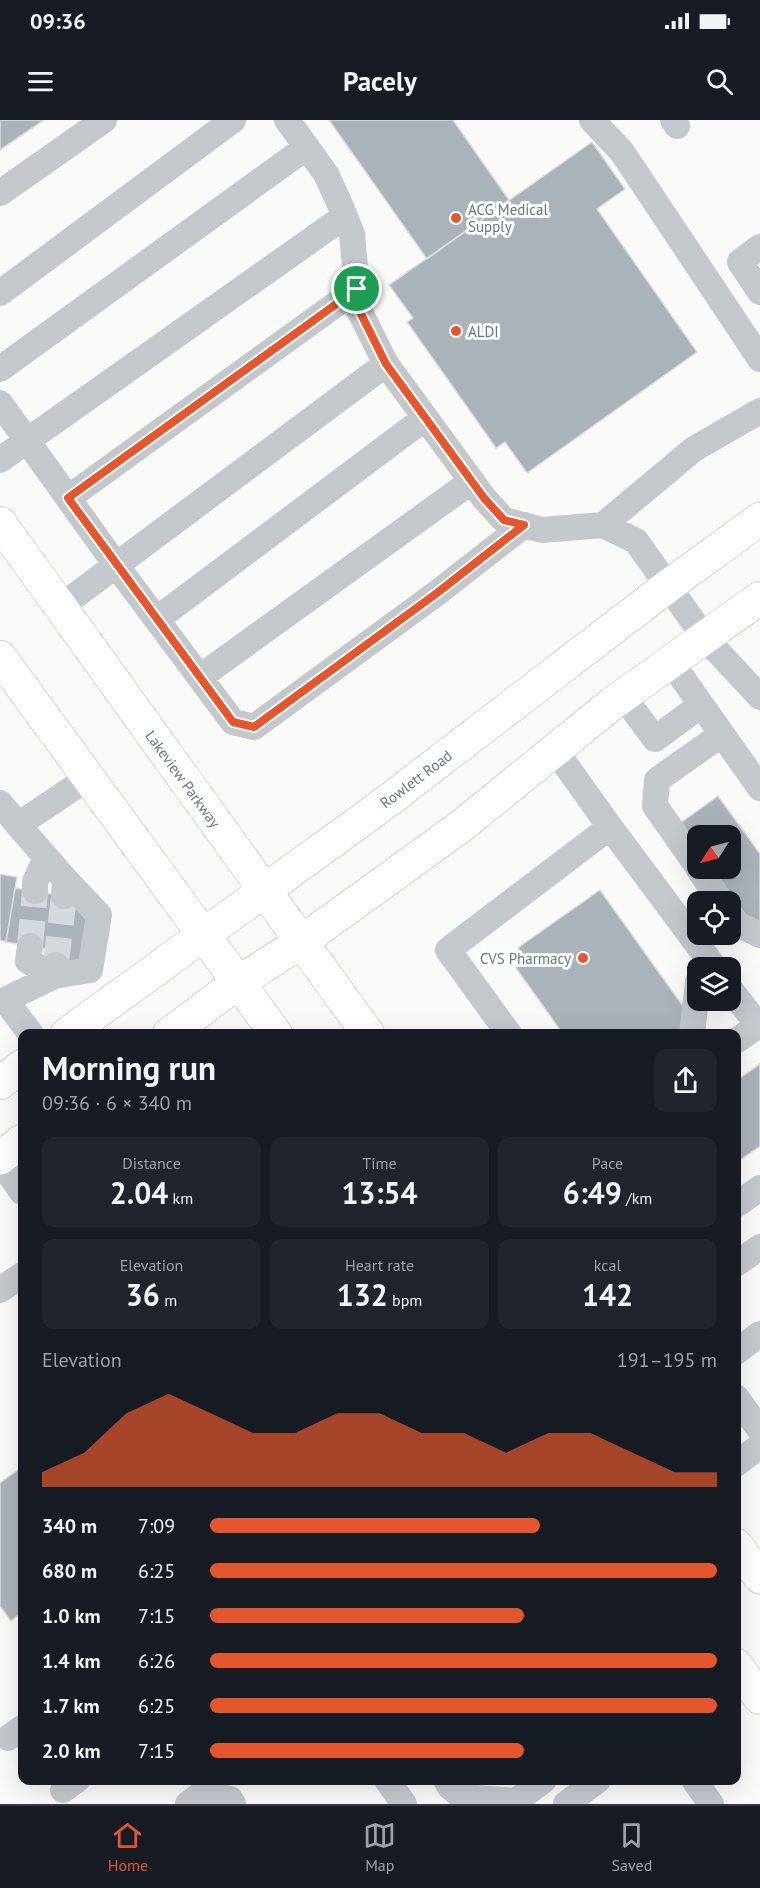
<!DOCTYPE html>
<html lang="en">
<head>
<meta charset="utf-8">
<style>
	:root { --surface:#171b24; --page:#20242c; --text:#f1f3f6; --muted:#9ea1a6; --line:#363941; --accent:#e4572e }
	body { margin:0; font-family:"PT Sans",sans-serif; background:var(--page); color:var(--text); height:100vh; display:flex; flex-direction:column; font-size:22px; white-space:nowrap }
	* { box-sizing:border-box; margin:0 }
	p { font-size:20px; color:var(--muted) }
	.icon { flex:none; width:33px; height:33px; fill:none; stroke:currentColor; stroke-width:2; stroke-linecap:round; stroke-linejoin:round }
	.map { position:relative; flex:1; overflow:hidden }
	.drawer { position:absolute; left:18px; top:909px; width:723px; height:756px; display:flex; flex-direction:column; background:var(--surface); border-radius:12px; box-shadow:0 6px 24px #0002 }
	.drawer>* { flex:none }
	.needle { width:39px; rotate:234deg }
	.buttons { position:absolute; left:687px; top:705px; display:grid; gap:12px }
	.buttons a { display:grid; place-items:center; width:54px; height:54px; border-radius:12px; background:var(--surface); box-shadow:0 6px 24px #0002; font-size:30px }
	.pin { position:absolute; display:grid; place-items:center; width:51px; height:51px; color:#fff; margin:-26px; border:3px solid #fff; border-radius:50%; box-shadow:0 2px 6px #0007 }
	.round { display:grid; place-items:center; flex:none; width:63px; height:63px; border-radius:12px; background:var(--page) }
	.overview { display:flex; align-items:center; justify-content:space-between; height:102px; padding:0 24px }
	h1 { font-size:33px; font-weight:700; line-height:45px }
	.figures { display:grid; grid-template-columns:repeat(3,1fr); gap:9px; height:102px; padding:6px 24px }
	.figures div { display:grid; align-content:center; border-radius:12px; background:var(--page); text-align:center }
	.figures b { font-size:30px; font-weight:700 }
	.figures small { font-size:16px; font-weight:400 }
	.figures p { font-size:16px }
	.chart { height:168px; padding:12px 24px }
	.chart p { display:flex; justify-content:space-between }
	.chart svg { width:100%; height:108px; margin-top:6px; fill:var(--accent); opacity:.7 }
	ul { padding:0 24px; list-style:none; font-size:20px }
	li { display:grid; grid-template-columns:96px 72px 1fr; align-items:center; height:45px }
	li i { height:15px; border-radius:8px; background:var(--accent) }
	.status { display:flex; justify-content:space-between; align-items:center; height:42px; padding:0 30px; background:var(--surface); direction:ltr }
	.status svg { height:16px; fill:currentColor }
	header { display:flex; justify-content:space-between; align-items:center; height:78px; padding:0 24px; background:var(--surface); font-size:27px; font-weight:700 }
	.tab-bar { display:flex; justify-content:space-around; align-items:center; height:84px; border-top:2px solid var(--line); background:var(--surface); font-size:16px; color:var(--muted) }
	.tab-bar a { display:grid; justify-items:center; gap:3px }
	.tab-bar .on { color:var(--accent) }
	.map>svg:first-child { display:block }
	.building { fill:#aab3b9; stroke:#dcdcda; stroke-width:1.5 }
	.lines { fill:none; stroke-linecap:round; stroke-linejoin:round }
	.minor-tunnel { stroke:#d5d9db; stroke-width:26; stroke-dasharray:26 13; stroke-linecap:butt }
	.major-casing { stroke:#b5babe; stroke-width:34 }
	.minor { stroke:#c3c8cc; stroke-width:26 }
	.major { stroke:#fff; stroke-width:33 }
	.route-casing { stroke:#fff; stroke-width:12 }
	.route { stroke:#e4572e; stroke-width:8 }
	.poi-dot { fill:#e4572e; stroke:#fff; stroke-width:2 }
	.labels { text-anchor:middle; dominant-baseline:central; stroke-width:6; stroke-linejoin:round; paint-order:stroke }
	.poi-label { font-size:15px; fill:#657683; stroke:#fff; text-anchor:start }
	.street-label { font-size:15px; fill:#657683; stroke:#fff }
</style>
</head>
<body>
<div class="status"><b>09:36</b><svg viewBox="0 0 49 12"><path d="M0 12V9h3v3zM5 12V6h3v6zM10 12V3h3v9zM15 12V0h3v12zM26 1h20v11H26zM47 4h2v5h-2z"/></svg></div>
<header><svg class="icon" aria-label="menu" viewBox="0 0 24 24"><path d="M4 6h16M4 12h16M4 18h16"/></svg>Pacely<svg class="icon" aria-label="search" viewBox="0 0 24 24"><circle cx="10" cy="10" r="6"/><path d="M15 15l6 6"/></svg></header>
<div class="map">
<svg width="760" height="1684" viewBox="0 0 760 1684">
	<rect width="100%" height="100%" fill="#fafaf8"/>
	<!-- building -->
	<path class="building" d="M0 0H44L0 30Z
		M329 0H453L509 80 427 139Z
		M592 22 625 69 597 89 697 232 527 353 505 322 496 328 407 202 413 198 389 165Z
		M718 676 760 734V803L754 807 712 748H730V716H698V729L679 704Z
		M0 754 17 757 6 822 0 820Z
		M15 768 76 778 93 805 86 848 51 842 53 830 6 822Z
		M600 770 685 889 682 910 677 914H563L516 848 519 827Z
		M760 944V1026L736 1043V961Z
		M22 1347V1492L11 1501 0 1486V1363Z"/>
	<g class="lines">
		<!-- minor-tunnel -->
		<path class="minor-tunnel" d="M30 826 35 771
			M56 843 64 776"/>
		<defs>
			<path id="major" d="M0 403 368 914
				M0 537 276 914
				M67 914 381 686 668 466 760 399
				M169 914 239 862 301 822 460 707 613 583 760 478
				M0 963 22 946
				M0 1038 22 1021
				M736 1425 760 1457
				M736 1545 760 1578"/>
		</defs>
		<!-- major casing -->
		<use href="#major" class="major-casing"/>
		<!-- minor -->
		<path class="minor" d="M287 0 326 54 338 80 352 114 359 190 386 244 484 378 504 400 542 410 603 405 636 421 705 518 760 577
			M592 0 622 32 760 239
			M673 0 677 6
			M0 73 104 0
			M760 127 740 142 760 172
			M0 173 233 0
			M0 249 307 27
			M0 283 116 445 233 602 254 607 437 473 524 405
			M0 340 345 96
			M68 378 357 169
			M603 405 694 329 760 291
			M60 487 386 244
			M157 499 425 298
			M671 542 760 668
			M200 557 472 361
			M623 576 655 619 701 585
			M0 683 18 705 88 658
			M18 705 65 759 64 776
			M610 707 715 848
			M698 747 655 686 657 660 722 614
			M698 748 721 782
			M35 771V762L46 738
			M730 795 737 804 760 815
			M30 826 28 841 54 856 90 850 99 795 65 759
			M730 869 758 905
			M5 880 54 856 56 845
			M0 882 5 880 31 914
			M509 914 448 830 610 707 555 630
			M692 914 698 862
			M736 921 760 904
			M0 1041 22 1072
			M736 1085 760 1068
			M736 1144 760 1127
			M0 1170 22 1155
			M736 1232 760 1214
			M736 1277 760 1310
			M736 1344 760 1326
			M8 1618 22 1608
			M387 1660 404 1684
			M446 1660 450 1667 462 1677 516 1681 519 1684
			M694 1660 711 1684
			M63 1670 77 1660
			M188 1684 203 1673 230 1679 233 1684
			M512 1684 544 1660
			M566 1684 598 1660"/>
		<!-- major -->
		<use href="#major" class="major"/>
	</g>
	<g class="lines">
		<defs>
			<path id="route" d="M357 169 359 190 386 244 484 378 504 400 524 405 437 473 254 607 233 602 68 378Z"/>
		</defs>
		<!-- route casing -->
		<use href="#route" class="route-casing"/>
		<!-- route -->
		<use href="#route" class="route"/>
	</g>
	<!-- markers -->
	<g class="poi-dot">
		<circle cx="456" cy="98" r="6"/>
		<circle cx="456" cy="211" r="6"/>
		<circle cx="583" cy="838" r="6"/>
	</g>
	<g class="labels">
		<!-- poi labels -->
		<g class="poi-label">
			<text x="468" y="89">ACG Medical<tspan x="468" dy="17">Supply</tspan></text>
			<text x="468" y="211">ALDI</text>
			<text x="571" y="838" text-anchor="end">CVS Pharmacy</text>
		</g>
		<!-- street labels -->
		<g class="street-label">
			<text transform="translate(183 659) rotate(54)">Lakeview Parkway</text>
			<text transform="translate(416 659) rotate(-37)">Rowlett Road</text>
		</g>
	</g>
</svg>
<div class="buttons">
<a><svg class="needle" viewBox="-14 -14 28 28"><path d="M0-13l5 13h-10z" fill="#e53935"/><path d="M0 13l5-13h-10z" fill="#9ea1a6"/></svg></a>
<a><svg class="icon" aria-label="locate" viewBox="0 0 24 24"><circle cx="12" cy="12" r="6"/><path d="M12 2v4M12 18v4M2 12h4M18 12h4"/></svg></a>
<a><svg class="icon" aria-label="layers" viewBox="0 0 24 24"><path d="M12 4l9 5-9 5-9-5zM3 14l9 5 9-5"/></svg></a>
</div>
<div class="pin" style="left:357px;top:169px;background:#1e9e55"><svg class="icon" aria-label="arrive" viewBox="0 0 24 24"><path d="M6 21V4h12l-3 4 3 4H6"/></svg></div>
<section class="drawer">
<div class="overview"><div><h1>Morning run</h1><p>09:36 · 6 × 340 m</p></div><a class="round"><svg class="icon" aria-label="share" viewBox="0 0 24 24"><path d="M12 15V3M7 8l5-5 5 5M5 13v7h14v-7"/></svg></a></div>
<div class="figures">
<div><p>Distance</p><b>2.04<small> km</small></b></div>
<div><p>Time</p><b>13:54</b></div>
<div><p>Pace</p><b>6:49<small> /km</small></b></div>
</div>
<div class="figures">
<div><p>Elevation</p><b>36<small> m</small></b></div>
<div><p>Heart rate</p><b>132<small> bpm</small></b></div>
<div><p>kcal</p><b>142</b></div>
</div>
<div class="chart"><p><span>Elevation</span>191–195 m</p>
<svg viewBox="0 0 160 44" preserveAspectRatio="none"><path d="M0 44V38L10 30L20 14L30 6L40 14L50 22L60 22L70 14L80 14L90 22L100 22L110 30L120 22L130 22L140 30L150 38L160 38V44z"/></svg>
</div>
<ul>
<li><b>340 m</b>7:09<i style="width:65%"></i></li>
<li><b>680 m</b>6:25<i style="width:100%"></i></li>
<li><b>1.0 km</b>7:15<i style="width:62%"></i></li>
<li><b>1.4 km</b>6:26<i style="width:100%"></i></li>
<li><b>1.7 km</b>6:25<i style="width:100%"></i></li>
<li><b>2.0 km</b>7:15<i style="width:62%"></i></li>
</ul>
</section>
</div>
<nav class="tab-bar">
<a class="on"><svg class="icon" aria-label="home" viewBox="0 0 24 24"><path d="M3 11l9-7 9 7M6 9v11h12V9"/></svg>Home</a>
<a><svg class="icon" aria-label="map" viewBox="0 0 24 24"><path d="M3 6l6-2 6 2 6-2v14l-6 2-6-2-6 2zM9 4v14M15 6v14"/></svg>Map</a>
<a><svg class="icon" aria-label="saved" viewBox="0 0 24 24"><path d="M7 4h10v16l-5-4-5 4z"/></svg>Saved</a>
</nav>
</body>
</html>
